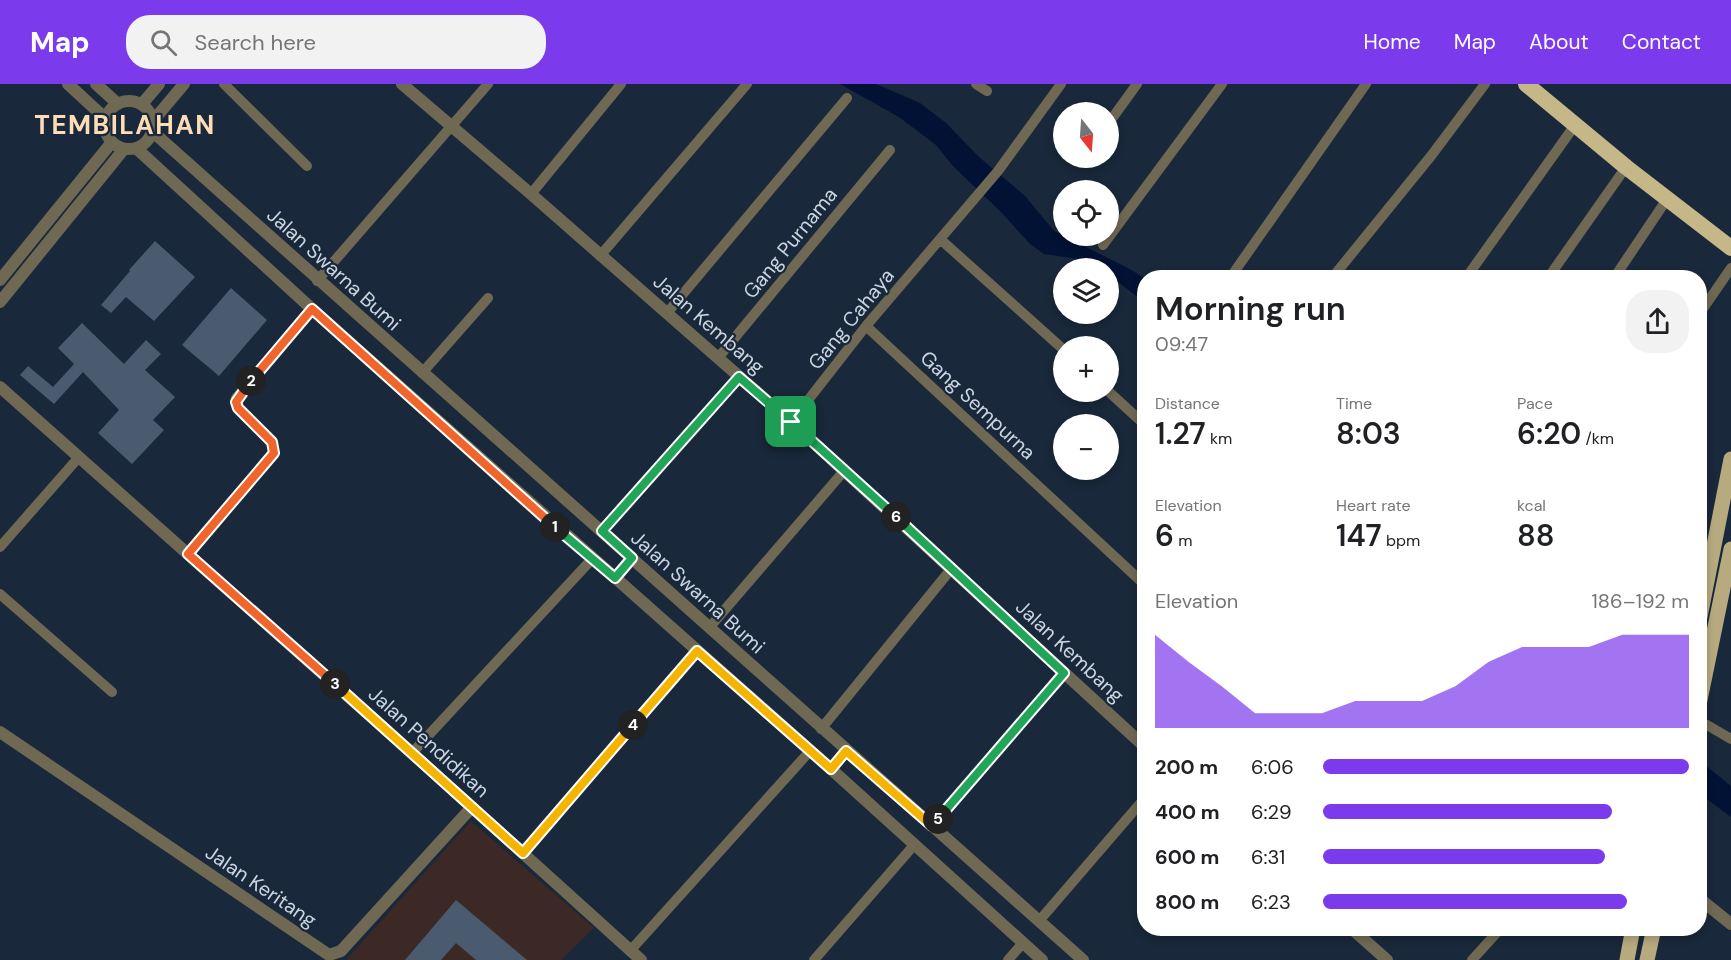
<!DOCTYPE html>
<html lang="en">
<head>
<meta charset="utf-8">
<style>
	:root { --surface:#fff; --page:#f2f2f2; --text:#202124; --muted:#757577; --accent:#7c3aed }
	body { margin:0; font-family:"DM Sans",sans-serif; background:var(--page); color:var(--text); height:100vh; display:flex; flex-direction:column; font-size:22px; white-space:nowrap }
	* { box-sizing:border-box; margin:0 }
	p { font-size:20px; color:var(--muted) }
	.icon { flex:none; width:33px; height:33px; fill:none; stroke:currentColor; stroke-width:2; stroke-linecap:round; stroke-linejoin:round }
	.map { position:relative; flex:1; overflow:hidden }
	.drawer { position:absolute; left:1137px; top:186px; width:570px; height:666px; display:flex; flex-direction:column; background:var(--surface); border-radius:24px; box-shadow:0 3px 9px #0003 }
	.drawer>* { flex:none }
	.needle { width:39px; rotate:163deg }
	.fabs { position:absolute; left:1053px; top:18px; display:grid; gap:12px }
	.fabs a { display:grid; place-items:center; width:66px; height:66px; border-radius:50%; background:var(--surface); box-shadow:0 3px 9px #0003; font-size:30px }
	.pin { position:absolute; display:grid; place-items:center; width:51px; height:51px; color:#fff; margin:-26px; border-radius:12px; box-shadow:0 3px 9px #0006 }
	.km { position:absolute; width:30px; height:30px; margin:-15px; border-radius:50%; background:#222; color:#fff; font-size:16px; line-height:30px; text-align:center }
	.round { display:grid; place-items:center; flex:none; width:63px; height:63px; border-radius:24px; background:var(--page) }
	.summary { display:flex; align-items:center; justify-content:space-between; height:102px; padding:0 18px }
	h1 { font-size:33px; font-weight:600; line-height:45px }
	.stats { display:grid; grid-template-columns:repeat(3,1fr); gap:9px; height:102px; padding:6px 18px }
	.stats div { display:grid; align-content:center }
	.stats b { font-size:30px; font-weight:600 }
	.stats small { font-size:16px; font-weight:400 }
	.stats p { font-size:16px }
	.chart { height:168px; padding:12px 18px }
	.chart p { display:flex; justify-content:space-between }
	.chart svg { width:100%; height:108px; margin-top:6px; fill:var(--accent); opacity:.7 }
	ul { padding:0 18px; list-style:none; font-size:20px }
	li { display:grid; grid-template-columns:96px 72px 1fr; align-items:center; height:45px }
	li i { height:15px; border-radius:8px; background:var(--accent) }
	header { display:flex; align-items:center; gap:36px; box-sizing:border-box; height:84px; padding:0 30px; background:var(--accent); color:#fff }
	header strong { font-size:28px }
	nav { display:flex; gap:33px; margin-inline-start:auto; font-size:21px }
	.search { width:420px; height:54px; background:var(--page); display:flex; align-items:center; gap:15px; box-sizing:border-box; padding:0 21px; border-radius:24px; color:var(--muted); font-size:22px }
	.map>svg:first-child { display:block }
	.education { fill:#3c2925 }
	.water { fill:#021234 }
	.building { fill:#4a5b6f }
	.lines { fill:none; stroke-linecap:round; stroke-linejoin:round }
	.minor { stroke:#6f6954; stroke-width:10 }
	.tertiary { stroke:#6f6954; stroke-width:12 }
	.primary { stroke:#b7aa7f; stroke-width:15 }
	.trunk { stroke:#c6b788; stroke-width:16 }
	.split-1-casing { stroke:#fff; stroke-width:12 }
	.split-2-casing { stroke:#fff; stroke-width:12 }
	.split-3-casing { stroke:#fff; stroke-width:12 }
	.split-4-casing { stroke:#fff; stroke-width:12 }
	.split-5-casing { stroke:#fff; stroke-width:12 }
	.split-6-casing { stroke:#fff; stroke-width:12 }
	.split-7-casing { stroke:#fff; stroke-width:12 }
	.split-1 { stroke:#22a559; stroke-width:8 }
	.split-2 { stroke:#f0652b; stroke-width:8 }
	.split-3 { stroke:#f0652b; stroke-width:8 }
	.split-4 { stroke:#f5b400; stroke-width:8 }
	.split-5 { stroke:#f5b400; stroke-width:8 }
	.split-6 { stroke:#22a559; stroke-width:8 }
	.split-7 { stroke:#22a559; stroke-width:8 }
	.labels { text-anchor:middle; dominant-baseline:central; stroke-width:4.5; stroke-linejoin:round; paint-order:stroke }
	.street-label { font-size:20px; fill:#cbd5e1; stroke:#19283a }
	.district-label { font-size:26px; font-weight:bold; letter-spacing:1.5px; fill:#fdddb8; stroke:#19283a }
</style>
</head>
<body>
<header>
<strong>Map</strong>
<div class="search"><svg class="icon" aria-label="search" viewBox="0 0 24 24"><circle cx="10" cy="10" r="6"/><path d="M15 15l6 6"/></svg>Search here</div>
<nav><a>Home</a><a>Map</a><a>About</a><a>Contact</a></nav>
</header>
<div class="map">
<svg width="1731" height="876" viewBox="0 0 1731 876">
	<rect width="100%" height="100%" fill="#19283a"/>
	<!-- education -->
	<path class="education" d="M471 737 594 844 561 876H346Z"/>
	<!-- water -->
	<path class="water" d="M840 0H876L920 19 946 39 979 73 1025 112 1054 147 1128 184 1144 194V218L1109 191 1108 184H1099L1085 176 1044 170 1030 160 1001 128 953 82 936 61 899 33Z
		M1700 677 1731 702V733L1700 710Z"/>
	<!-- building -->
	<path class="building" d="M155 157 195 193 154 237 126 213 111 229 101 221 130 187 129 186Z
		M231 204 267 236 219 292 182 261Z
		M82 239 124 280 146 256 161 270 145 286 175 313 153 336 164 346 132 380 98 349 119 326 83 288 54 320 20 291 28 282 53 303 74 280 58 264Z
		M456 816 527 876H476L456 859 441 876H405Z"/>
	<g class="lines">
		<!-- minor -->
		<path class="minor" d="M224 0 307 82
			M976 0 987 7
			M1108 40 1137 0
			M1084 74H1085
			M531 110 621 0
			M940 155 1064 266
			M1103 161 1222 0
			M600 172 747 0
			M1230 194 1366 0
			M1332 194 1431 72 1485 0
			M1466 194 1575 41
			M1548 194 1626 83
			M1614 194 1667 115
			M317 197 488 0
			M667 229 847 14
			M1700 229 1731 184
			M866 242 1144 500
			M718 274 890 66
			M422 289 488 214
			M1108 307 1144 340
			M791 338 866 242 998 87 1061 0
			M602 447 739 293
			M0 463 79 373
			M188 470 274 369C277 346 235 337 236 314L312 225
			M0 510 112 608
			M709 544 844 387
			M1700 640 1707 641 1731 655
			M821 645 952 484
			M412 669 592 475
			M932 742 1064 589
			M523 769 697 567
			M1039 837 1144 715
			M630 867 810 667
			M814 876 915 760
			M1008 876 1023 859
			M1472 876 1501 844"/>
		<!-- tertiary -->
		<path class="tertiary" d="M68 0 106 35
			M96 0 118 20
			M402 0 531 110 791 338 1144 662
			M105 41a24 24 0 1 1 48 0a24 24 0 1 1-48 0Z
			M142 20 159 0
			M153 37 184 0
			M153 48 1083 876
			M136 64 312 225 831 685 1042 876
			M0 196 112 58
			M0 218 124 65
			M0 303 412 669 641 876
			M615 494 632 474
			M0 648 329 871 341 867 472 723
			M831 685 846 667
			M1700 815 1731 840
			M1351 844 1387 876"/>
		<!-- primary -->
		<path class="primary" d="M1700 533 1731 375
			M1700 616 1731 465
			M1627 876 1633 844
			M1647 876 1654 844"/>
		<!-- trunk -->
		<path class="trunk" d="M1526 0 1626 83 1731 164"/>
	</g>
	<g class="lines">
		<defs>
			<path id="split-1" d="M555 443 615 494 632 474 602 447 739 293 791 338"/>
			<path id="split-2" d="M251 297 312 225 555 443"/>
			<path id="split-3" d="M251 297 236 318 238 324 272 358 274 369 188 470 335 600"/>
			<path id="split-4" d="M335 600 523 769 633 641"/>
			<path id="split-5" d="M633 641 697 567 831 685 846 667 932 742 938 735"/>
			<path id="split-6" d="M896 433 1064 589 938 735"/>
			<path id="split-7" d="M791 338 896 433"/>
		</defs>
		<!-- split-1 casing -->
		<use href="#split-1" class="split-1-casing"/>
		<!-- split-2 casing -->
		<use href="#split-2" class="split-2-casing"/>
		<!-- split-3 casing -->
		<use href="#split-3" class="split-3-casing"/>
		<!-- split-4 casing -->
		<use href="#split-4" class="split-4-casing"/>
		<!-- split-5 casing -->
		<use href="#split-5" class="split-5-casing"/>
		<!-- split-6 casing -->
		<use href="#split-6" class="split-6-casing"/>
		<!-- split-7 casing -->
		<use href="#split-7" class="split-7-casing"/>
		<!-- split-1 -->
		<use href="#split-1" class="split-1"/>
		<!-- split-2 -->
		<use href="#split-2" class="split-2"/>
		<!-- split-3 -->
		<use href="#split-3" class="split-3"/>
		<!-- split-4 -->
		<use href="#split-4" class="split-4"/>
		<!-- split-5 -->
		<use href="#split-5" class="split-5"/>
		<!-- split-6 -->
		<use href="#split-6" class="split-6"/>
		<!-- split-7 -->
		<use href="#split-7" class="split-7"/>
	</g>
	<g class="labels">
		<!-- street labels -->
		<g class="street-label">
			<text transform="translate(790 159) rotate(-51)">Gang Purnama</text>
			<text transform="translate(334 185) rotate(42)">Jalan Swarna Bumi</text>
			<text transform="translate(851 235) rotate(-51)">Gang Cahaya</text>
			<text transform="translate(709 240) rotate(41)">Jalan Kembang</text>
			<text transform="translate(978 321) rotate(43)">Gang Sempurna</text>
			<text transform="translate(698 508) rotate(42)">Jalan Swarna Bumi</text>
			<text transform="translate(1070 567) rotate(43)">Jalan Kembang</text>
			<text transform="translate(429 658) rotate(42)">Jalan Pendidikan</text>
			<text transform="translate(261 802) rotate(34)">Jalan Keritang</text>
		</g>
		<!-- district labels -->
		<g class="district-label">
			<text x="125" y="41">TEMBILAHAN</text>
		</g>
	</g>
</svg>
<div class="fabs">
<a><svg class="needle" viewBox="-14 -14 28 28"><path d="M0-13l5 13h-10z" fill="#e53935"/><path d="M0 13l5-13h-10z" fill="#757577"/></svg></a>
<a><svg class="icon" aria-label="locate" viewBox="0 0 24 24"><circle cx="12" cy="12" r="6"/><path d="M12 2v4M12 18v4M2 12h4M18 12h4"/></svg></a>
<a><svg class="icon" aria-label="layers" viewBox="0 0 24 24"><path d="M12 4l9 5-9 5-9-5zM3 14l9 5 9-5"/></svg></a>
<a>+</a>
<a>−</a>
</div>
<div class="pin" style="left:791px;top:338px;background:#1e9e55"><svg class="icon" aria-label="arrive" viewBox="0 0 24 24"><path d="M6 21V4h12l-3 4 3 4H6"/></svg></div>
<b class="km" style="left:555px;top:443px">1</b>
<b class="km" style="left:251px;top:297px">2</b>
<b class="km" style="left:335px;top:600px">3</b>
<b class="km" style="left:633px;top:641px">4</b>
<b class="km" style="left:938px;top:735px">5</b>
<b class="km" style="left:896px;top:433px">6</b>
<section class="drawer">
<div class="summary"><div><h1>Morning run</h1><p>09:47</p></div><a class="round"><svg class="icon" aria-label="share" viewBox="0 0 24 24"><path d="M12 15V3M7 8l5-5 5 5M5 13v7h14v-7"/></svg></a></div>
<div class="stats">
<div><p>Distance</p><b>1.27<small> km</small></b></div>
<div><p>Time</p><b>8:03</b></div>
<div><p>Pace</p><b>6:20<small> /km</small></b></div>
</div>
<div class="stats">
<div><p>Elevation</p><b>6<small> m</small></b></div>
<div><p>Heart rate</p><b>147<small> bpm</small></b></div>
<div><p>kcal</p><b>88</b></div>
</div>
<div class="chart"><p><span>Elevation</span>186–192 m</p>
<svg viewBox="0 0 160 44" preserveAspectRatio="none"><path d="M0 44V6L10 17L20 27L30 38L40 38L50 38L60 33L70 33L80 33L90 27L100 17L110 11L120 11L130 11L140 6L150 6L160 6V44z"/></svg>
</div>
<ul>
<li><b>200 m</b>6:06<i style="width:100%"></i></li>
<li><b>400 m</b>6:29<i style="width:79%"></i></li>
<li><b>600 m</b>6:31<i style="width:77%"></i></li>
<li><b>800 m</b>6:23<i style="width:83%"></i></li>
</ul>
</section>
</div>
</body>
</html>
